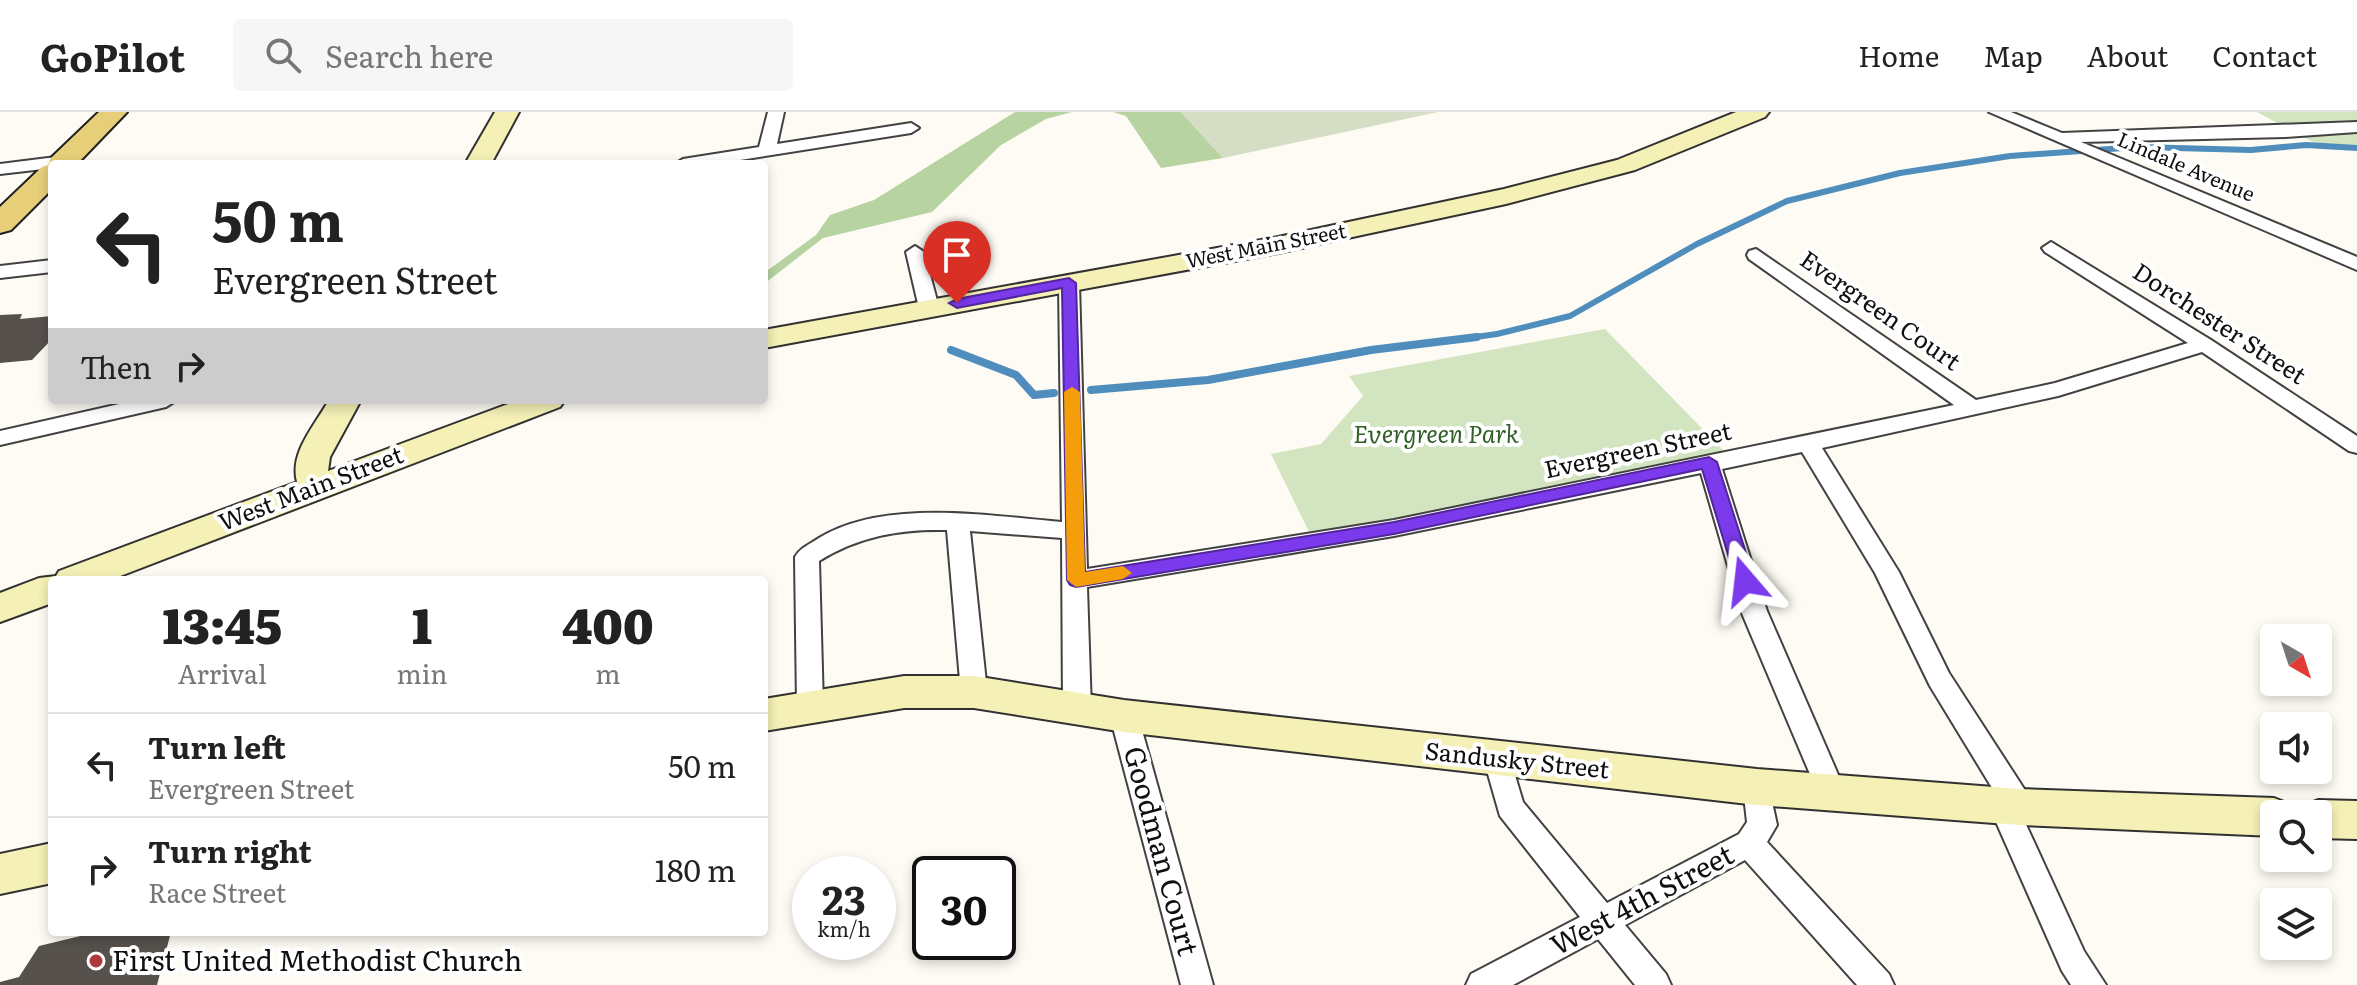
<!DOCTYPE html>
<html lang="en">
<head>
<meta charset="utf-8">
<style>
  :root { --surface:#fff; --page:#f6f6f6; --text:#222; --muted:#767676; --line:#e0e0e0 }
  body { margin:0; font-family:Literata,serif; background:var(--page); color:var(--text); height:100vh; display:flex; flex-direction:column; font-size:30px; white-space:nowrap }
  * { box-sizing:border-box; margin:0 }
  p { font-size:26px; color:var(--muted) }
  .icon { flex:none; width:44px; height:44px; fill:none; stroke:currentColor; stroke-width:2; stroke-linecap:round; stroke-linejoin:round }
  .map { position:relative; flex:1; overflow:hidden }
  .panel { position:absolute; left:48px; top:464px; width:720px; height:360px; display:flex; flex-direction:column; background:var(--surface); border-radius:8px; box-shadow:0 4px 12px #0003 }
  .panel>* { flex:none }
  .hud { position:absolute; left:48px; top:48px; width:720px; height:244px; border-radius:8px; box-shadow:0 4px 12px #0003; background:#fff; color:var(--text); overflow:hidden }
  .needle { width:52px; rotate:141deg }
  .controls { position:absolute; left:2260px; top:512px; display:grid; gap:16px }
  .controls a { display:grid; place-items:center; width:72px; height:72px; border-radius:8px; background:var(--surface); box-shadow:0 4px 12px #0003; font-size:40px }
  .speed { position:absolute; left:792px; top:744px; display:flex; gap:16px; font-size:40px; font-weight:700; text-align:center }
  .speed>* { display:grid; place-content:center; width:104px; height:104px; border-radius:50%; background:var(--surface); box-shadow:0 4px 12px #0003; line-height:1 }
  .speed small { font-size:20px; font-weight:400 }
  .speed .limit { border:4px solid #111; border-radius:12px; background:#fff; color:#111 }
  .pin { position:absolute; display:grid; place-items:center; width:68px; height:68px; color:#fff; margin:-82px -34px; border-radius:50% 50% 50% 0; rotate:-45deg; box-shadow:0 0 8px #0007 }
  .pin .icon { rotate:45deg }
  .me { position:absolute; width:88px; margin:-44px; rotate:343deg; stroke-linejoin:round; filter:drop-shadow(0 0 6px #0008) }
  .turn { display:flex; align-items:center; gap:28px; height:168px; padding:0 32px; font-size:36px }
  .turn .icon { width:104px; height:104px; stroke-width:2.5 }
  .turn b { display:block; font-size:56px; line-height:68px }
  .then { display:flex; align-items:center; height:76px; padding:0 32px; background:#0003; gap:16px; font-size:30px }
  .eta { display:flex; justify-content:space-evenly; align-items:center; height:136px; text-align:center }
  .eta b { font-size:48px; font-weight:800; line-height:56px }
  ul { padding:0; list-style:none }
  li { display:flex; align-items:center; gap:24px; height:104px; padding:0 32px; border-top:2px solid var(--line) }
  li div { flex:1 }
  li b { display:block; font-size:30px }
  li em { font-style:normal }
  header { display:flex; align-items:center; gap:48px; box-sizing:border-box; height:112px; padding:0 40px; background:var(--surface); border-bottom:2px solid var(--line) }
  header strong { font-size:38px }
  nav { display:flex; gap:44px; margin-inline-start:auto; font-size:28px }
  .search { width:560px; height:72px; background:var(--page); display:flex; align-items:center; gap:20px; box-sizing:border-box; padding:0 28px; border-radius:8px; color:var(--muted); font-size:30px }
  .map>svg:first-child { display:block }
  .green { fill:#d2e4c0 }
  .forest { fill:#b6d3a1 }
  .cemetery { fill:#d5dec5 }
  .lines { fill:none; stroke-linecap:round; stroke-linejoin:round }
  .stream-far1 { stroke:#4e8dbc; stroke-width:6 }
  .stream { stroke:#4e8dbc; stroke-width:8 }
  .building { fill:#56514d }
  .street-casing { stroke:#424242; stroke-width:4 }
  .secondary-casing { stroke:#313131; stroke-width:4 }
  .primary-casing { stroke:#202020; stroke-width:4 }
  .street { fill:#fff; fill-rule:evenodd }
  .secondary { fill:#f5f0b6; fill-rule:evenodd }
  .primary { fill:#e7cf79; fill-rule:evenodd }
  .route { fill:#7c3aed; stroke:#51269a; stroke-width:2 }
  .slow { fill:#f59e0b }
  .poi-dot { fill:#ae383b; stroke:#fff; stroke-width:3 }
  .labels { text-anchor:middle; stroke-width:8; stroke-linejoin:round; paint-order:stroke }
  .far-street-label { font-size:20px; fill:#0f0f0f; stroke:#fff }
  .street-label { font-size:24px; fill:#0f0f0f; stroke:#fff }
  .park-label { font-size:24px; font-style:italic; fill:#315f27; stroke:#fff }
  .near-street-label { font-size:28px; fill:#0f0f0f; stroke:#fff }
  .near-poi-label { font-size:28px; fill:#0f0f0f; stroke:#fff; text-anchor:start }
</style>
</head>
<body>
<header>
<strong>GoPilot</strong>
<div class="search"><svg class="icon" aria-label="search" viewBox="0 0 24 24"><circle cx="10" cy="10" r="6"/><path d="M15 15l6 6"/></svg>Search here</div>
<nav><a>Home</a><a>Map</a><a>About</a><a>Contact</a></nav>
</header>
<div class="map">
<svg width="2357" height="873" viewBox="0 0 2357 873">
  <rect width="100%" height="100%" fill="#fdfbf3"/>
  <g class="green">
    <polygon points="2257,0 2357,0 2357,36 2322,35"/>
    <polygon points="1605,217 1725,340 1312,426 1271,342 1321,332 1363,284 1349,264"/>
  </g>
  <g class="forest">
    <polygon points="1015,0 1072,0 1046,7 1001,33 932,100 823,126 764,172 764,161 816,123 830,103 874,88"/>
    <polygon points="1113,0 1181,0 1223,46 1161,56 1126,4"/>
  </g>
  <polygon class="cemetery" points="1181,0 1438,0 1223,46"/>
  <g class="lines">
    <polyline class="stream-far1" points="1461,227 1497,222 1570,204 1697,132 1787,89 1900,61 2010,44 2138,35 2251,38 2306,33 2357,36"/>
    <g class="stream">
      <polyline points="951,238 1016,263 1034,283 1054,281"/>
      <polyline points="1091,278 1208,268 1371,238 1477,225"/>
    </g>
  </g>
  <g class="building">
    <polygon points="22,202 20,207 52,204 52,227 32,248 0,251 0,203"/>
    <polygon points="97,820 171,820 157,873 0,873 0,870 19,865 39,834"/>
  </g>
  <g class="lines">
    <defs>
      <g id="street">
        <polygon points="768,0 784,0 777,32 911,11 919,16 911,21 715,52 675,52 683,47 759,35"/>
        <polygon points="1989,0 2011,0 2062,21 2357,10 2357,20 2285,25 2081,30 2357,145 2357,158"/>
        <polygon points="64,44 70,45 70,52 52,52 52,56 0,62 0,52"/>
        <path d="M2051,130L2211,228L2357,324V341L2349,339L2202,240L2058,284L1822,336L1899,460L1949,561L2030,686L2034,695L2030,704L2023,706L2084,839L2106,873H2071L2062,859L1989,694L1993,685L1997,684L1930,574L1875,461L1802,340L1722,357L1767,499L1846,681L1842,690L1832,693L1822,690L1818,681L1741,499L1701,361L1394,424L1087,475L1091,598L1087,606L1077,609L1067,606L1063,598L1062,426L970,419L987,580L983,587L974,590L965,587L961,580L947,418C900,417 859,424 819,449L823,594L820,602L810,605L800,602L797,594L795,445C800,436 810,432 819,426C885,386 989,404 1062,410L1059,171L1062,167L1069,165L1079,171L1087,457L1394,408L1954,293L1749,147L1747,143L1749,139L1756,137L1976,288L2055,271L2188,231L2045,140L2042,136Z"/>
        <polygon points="915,134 924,140 939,196 936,200 922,200 919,196 906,140"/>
        <polygon points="52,148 52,160 0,166 0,154"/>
        <polygon points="137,288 177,288 166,295 0,333 0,319"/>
        <polygon points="1124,593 1134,596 1138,604 1213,873 1181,873 1110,604 1114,596"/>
        <polygon points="1498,636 1508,640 1523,690 1607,791 1739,722 1747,710 1743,675 1747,667 1757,663 1767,667 1777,713 1767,730 1889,862 1894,873 1857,873 1745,748 1625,813 1666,862 1671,873 1635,873 1598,827 1513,873 1466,873 1471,862 1580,805 1500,704 1484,648 1488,640"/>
      </g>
      <g id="secondary">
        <polygon points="495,0 519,0 491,52 465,52"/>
        <polygon points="1736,0 1769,0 1765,5 1635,58 1506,92 1278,141 764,236 764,218 1278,125 1504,77 1617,48"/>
        <path d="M329,288H361L330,345L328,359L519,288H565L560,295L110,468H52V491L0,510V481L39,466L56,464L59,459L297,370C289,341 315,313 329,288Z"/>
        <polygon points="904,564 974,564 1124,588 1757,657 2020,677 2274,686 2289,692 2294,702 2274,702 2274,724 2020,713 1757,693 1124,620 974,596 904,596 764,619 764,587"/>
        <polygon points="2318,688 2357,689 2357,727 2318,726 2318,702 2299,702 2303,694"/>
        <polygon points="52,731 52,771 0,782 0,742"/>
      </g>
      <polygon id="primary" points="99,0 127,0 77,52 52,52 52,77 11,118 0,121 0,95 42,55 48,53 51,46"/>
    </defs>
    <use href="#street" class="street-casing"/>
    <use href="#secondary" class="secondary-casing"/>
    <use href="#primary" class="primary-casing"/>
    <use href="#street" class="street"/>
    <use href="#secondary" class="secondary"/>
    <use href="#primary" class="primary"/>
  </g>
  <polygon class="route" points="1069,166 1076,171 1085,460 1394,410 1709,345 1717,350 1755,469 1745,476 1736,469 1702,357 1394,422 1076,475 1070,473 1067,468 1062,176 957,196 949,191 957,187"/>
  <polygon class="slow" points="1072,275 1080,280 1085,460 1123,454 1132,461 1123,467 1076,475 1067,468 1064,280"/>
  <circle class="poi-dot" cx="96" cy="849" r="8"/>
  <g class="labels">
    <g class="far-street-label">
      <text transform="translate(2186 55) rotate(23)" y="7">Lindale Avenue</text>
      <text transform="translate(1266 134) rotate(-11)" y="7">West Main Street</text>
    </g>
    <g class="street-label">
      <text transform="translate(1880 199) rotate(35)" y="8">Evergreen Court</text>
      <text transform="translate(2219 212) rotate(33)" y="8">Dorchester Street</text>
      <text transform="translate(1638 339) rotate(-12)" y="8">Evergreen Street</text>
      <text transform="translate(311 377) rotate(-21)" y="8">West Main Street</text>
      <text transform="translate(1517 649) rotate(6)" y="8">Sandusky Street</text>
    </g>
    <g class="park-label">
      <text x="1436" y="331">Evergreen Park</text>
    </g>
    <g class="near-street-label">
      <text transform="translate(1161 739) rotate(75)" y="10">Goodman Court</text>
      <text transform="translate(1642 788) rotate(-28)" y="10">West 4th Street</text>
    </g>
    <g class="near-poi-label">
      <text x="112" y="859">First United Methodist Church</text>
    </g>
  </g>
</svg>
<div class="controls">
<a><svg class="needle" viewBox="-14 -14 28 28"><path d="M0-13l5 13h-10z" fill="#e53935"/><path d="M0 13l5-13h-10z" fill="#767676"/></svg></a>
<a><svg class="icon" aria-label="sound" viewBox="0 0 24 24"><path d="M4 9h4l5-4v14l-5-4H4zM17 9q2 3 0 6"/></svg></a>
<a><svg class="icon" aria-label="search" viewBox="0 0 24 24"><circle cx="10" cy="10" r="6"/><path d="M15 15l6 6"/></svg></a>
<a><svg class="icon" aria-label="layers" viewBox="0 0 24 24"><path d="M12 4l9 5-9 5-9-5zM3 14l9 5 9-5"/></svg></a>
</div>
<div class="speed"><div>23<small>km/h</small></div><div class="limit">30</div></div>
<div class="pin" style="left:957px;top:191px;background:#d93025"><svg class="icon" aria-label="arrive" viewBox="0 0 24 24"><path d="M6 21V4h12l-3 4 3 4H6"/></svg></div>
<svg class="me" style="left:1745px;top:469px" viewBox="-20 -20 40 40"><path d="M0-17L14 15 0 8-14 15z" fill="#7c3aed" stroke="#fff" stroke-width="4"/></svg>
<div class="hud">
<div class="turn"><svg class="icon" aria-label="left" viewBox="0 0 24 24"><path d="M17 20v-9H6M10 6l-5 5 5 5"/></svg><div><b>50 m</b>Evergreen Street</div></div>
<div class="then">Then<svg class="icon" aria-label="right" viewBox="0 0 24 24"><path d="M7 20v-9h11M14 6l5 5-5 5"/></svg></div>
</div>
<section class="panel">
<div class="eta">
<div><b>13:45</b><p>Arrival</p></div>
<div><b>1</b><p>min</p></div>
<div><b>400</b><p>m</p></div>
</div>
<ul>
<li><svg class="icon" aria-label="left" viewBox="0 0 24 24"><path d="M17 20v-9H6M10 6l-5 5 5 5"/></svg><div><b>Turn left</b><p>Evergreen Street</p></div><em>50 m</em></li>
<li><svg class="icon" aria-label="right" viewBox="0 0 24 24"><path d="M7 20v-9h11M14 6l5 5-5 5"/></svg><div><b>Turn right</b><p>Race Street</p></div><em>180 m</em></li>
</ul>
</section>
</div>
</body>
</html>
